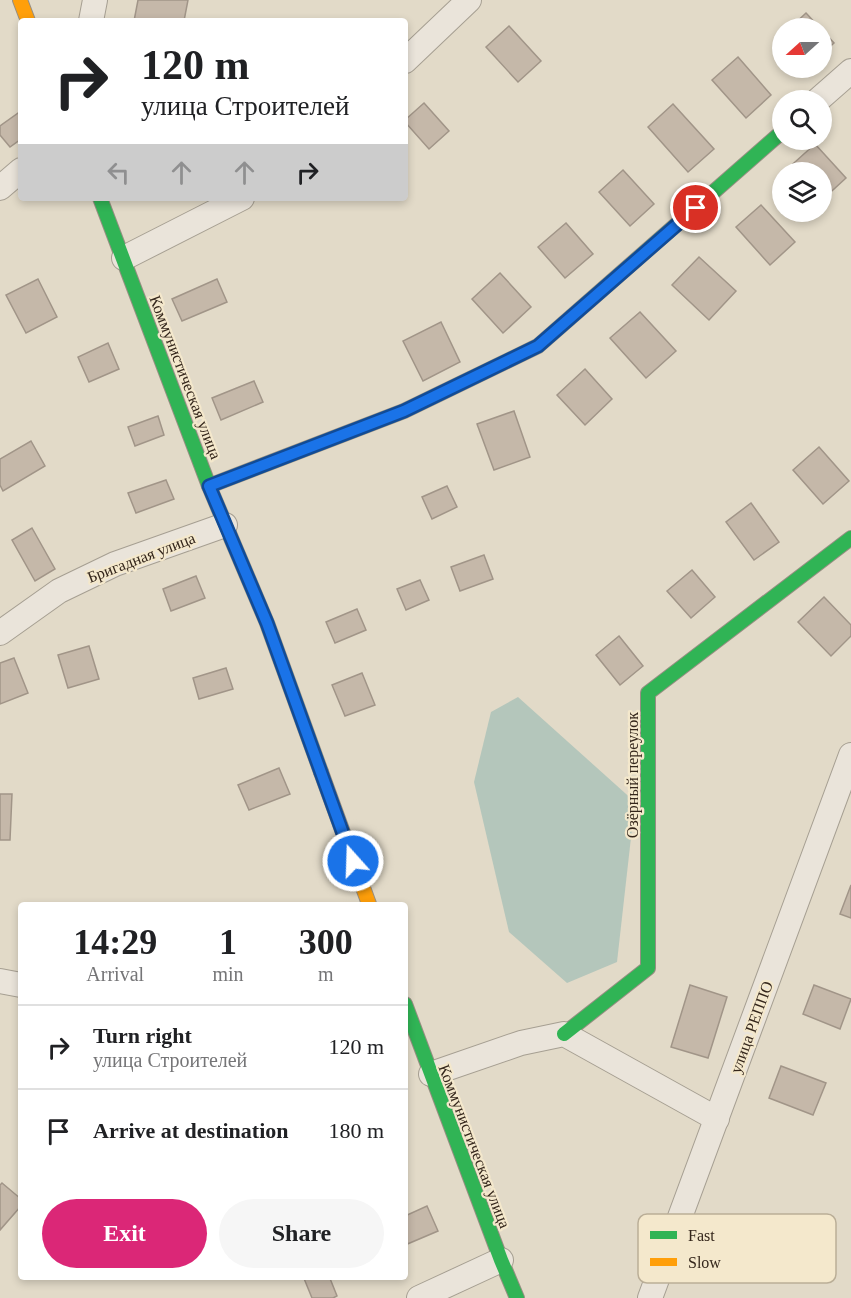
<!DOCTYPE html>
<html lang="en">
<head>
<meta charset="utf-8">
<style>
  :root { --surface:#fff; --page:#f6f6f6; --text:#202124; --muted:#757577; --line:#e0e0e0; --accent:#db2777 }
  body { margin:0; font-family:Georgia,serif; background:var(--page); color:var(--text); height:100vh; display:flex; flex-direction:column; font-size:22px; white-space:nowrap }
  * { box-sizing:border-box; margin:0 }
  p { font-size:20px; color:var(--muted) }
  .icon { flex:none; width:33px; height:33px; fill:none; stroke:currentColor; stroke-width:2; stroke-linecap:round; stroke-linejoin:round }
  .map { position:relative; flex:1; overflow:hidden }
  .drawer { position:absolute; left:18px; top:902px; width:390px; height:378px; display:flex; flex-direction:column; background:var(--surface); border-radius:6px; box-shadow:0 3px 9px #0003 }
  .drawer>* { flex:none }
  .banner { position:absolute; left:18px; top:18px; width:390px; height:183px; border-radius:6px; box-shadow:0 3px 9px #0003; background:#fff; color:var(--text); overflow:hidden }
  .needle { width:39px; rotate:249deg }
  .buttons { position:absolute; left:772px; top:18px; display:grid; gap:12px }
  .buttons a { display:grid; place-items:center; width:60px; height:60px; border-radius:50%; background:var(--surface); box-shadow:0 3px 9px #0003; font-size:30px }
  .pin { position:absolute; display:grid; place-items:center; width:51px; height:51px; color:#fff; margin:-26px; border:3px solid #fff; border-radius:50%; box-shadow:0 2px 6px #0007 }
  .me { position:absolute; width:66px; margin:-33px; rotate:340deg; stroke-linejoin:round; filter:drop-shadow(0 0 4px #0008) }
  .turn { display:flex; align-items:center; gap:21px; height:126px; padding:0 24px; font-size:27px }
  .turn .icon { width:78px; height:78px; stroke-width:2.5 }
  .turn b { display:block; font-size:42px; line-height:51px }
  .lanes { display:flex; align-items:center; height:57px; padding:0 24px; background:#0003; justify-content:center; gap:30px; direction:ltr }
  .lanes .off { opacity:.35 }
  .eta { display:flex; justify-content:space-evenly; align-items:center; height:102px; text-align:center }
  .eta b { font-size:36px; font-weight:700; line-height:42px }
  .primary-button { display:flex; gap:12px; margin-top:auto; padding:12px 24px }
  .primary-button a { flex:1; height:69px; border-radius:36px; background:var(--accent); color:#fff; font-size:24px; font-weight:700; line-height:69px; text-align:center }
  .primary-button a+a { background:var(--page); color:var(--text) }
  ul { padding:0; list-style:none }
  li { display:flex; align-items:center; gap:18px; height:84px; padding:0 24px; border-top:2px solid var(--line) }
  li div { flex:1 }
  li b { display:block; font-size:22px }
  li em { font-style:normal }
  .map>svg:first-child { display:block }
  .water { fill:#b4c6bb }
  .building { fill:#c5b8a9; stroke:#a19588; stroke-width:1.5 }
  .lines { fill:none; stroke-linecap:round; stroke-linejoin:round }
  .street-casing { stroke:#a69f92; stroke-width:26 }
  .fast-casing { stroke:#968e82; stroke-width:16 }
  .slow-casing { stroke:#968e82; stroke-width:16 }
  .street { stroke:#eae4da; stroke-width:24 }
  .fast { stroke:#30b455; stroke-width:14 }
  .slow { stroke:#ff9f0a; stroke-width:14 }
  .route-casing { stroke:#114b97; stroke-width:15 }
  .route { stroke:#1a73e8; stroke-width:10 }
  .labels { text-anchor:middle; stroke-width:4.5; stroke-linejoin:round; paint-order:stroke }
  .street-label { font-size:16px; fill:#34261b; stroke:#f4e8cc }
  .key { fill:#f4e8cc; stroke:#baae97; stroke-width:1.5 }
  .key-label { font-size:16px; fill:#34261b }
</style>
</head>
<body>
<div class="map">
<svg width="851" height="1298" viewBox="0 0 851 1298">
  <rect width="100%" height="100%" fill="#e2dac8"/>
  <polygon class="water" points="518,697 635,802 617,962 567,983 509,932 474,782 491,712"/>
  <g class="building">
    <polygon points="138,0 188,0 184,21 134,21"/>
    <polygon points="806,13 820,28 790,28"/>
    <polygon points="509,26 541,61 518,82 486,47"/>
    <polygon points="822,30 834,43 822,54"/>
    <polygon points="738,57 771,95 746,118 712,80"/>
    <polygon points="424,103 449,131 429,149 405,122 405,120"/>
    <polygon points="673,104 714,149 688,172 648,127"/>
    <polygon points="21,111 21,139 10,147 0,135 0,126"/>
    <polygon points="815,144 846,178 822,200 822,172 784,172"/>
    <polygon points="623,170 654,204 630,226 599,192"/>
    <polygon points="761,205 795,242 770,265 736,227"/>
    <polygon points="566,223 593,254 565,278 538,247"/>
    <polygon points="699,257 736,291 709,320 672,285"/>
    <polygon points="500,273 531,307 503,333 472,299"/>
    <polygon points="38,279 57,317 26,333 6,295"/>
    <polygon points="217,279 227,302 182,321 172,299"/>
    <polygon points="640,312 676,351 646,378 610,338"/>
    <polygon points="441,322 460,362 423,381 403,341"/>
    <polygon points="108,343 119,369 89,382 78,357"/>
    <polygon points="585,369 612,399 585,425 557,395"/>
    <polygon points="254,381 263,402 221,420 212,398"/>
    <polygon points="514,411 530,457 494,470 477,424"/>
    <polygon points="158,416 164,435 135,446 128,427"/>
    <polygon points="31,441 45,466 3,491 0,485 0,459"/>
    <polygon points="819,447 849,481 823,504 793,470"/>
    <polygon points="166,480 174,499 136,513 128,493"/>
    <polygon points="447,486 457,507 432,519 422,497"/>
    <polygon points="751,503 779,542 754,560 726,522"/>
    <polygon points="32,528 55,569 35,581 12,540"/>
    <polygon points="484,555 493,579 460,591 451,567"/>
    <polygon points="692,570 715,597 691,618 667,591"/>
    <polygon points="196,576 205,598 171,611 163,589"/>
    <polygon points="420,580 429,600 406,610 397,589"/>
    <polygon points="824,597 851,625 851,636 831,656 798,622"/>
    <polygon points="357,609 366,630 335,643 326,622"/>
    <polygon points="619,636 643,666 620,685 596,655"/>
    <polygon points="89,646 99,679 68,688 58,655"/>
    <polygon points="14,658 28,693 0,704 0,663"/>
    <polygon points="226,668 233,689 199,699 193,678"/>
    <polygon points="362,673 375,705 345,716 332,685"/>
    <polygon points="279,768 290,794 249,810 238,785"/>
    <polygon points="0,794 12,794 10,840 0,840"/>
    <polygon points="851,885 851,918 840,914"/>
    <polygon points="690,985 727,997 708,1058 671,1047"/>
    <polygon points="814,985 851,999 840,1029 803,1014"/>
    <polygon points="781,1066 826,1083 813,1115 769,1098"/>
    <polygon points="2,1183 21,1199 21,1206 0,1230 0,1185"/>
    <polygon points="427,1206 438,1231 405,1245 405,1216"/>
    <polygon points="303,1276 329,1276 337,1296 333,1298 312,1298"/>
  </g>
  <g class="lines">
    <defs>
      <g id="street">
        <polyline points="91,21 95,0"/>
        <polyline points="405,61 469,0"/>
        <polyline points="818,100 851,71"/>
        <polyline points="0,188 21,170"/>
        <polyline points="124,258 242,198"/>
        <polyline points="0,633 59,591 115,564 225,525"/>
        <polyline points="0,981 21,985"/>
        <polyline points="431,1074 521,1043 564,1034 717,1119"/>
        <polyline points="419,1298 501,1260"/>
        <polyline points="650,1298 851,755"/>
      </g>
      <g id="fast">
        <polyline points="100,198 209,486 267,623 321,772"/>
        <polyline points="209,486 404,411 538,346 783,131"/>
        <polyline points="405,1004 501,1260 517,1298"/>
        <polyline points="564,1034 648,968 648,693 851,538"/>
      </g>
      <g id="slow">
        <polyline points="20,0 28,21"/>
        <polyline points="321,772 369,904"/>
      </g>
    </defs>
    <use href="#street" class="street-casing"/>
    <use href="#fast" class="fast-casing"/>
    <use href="#slow" class="slow-casing"/>
    <use href="#street" class="street"/>
    <use href="#fast" class="fast"/>
    <use href="#slow" class="slow"/>
  </g>
  <g class="lines">
    <defs>
      <polyline id="route" points="353,861 267,623 209,486 404,411 538,346 696,208"/>
    </defs>
    <use href="#route" class="route-casing"/>
    <use href="#route" class="route"/>
  </g>
  <g class="labels">
    <g class="street-label">
      <text transform="translate(186 377) rotate(69)" y="6">Коммунистическая улица</text>
      <text transform="translate(141 557) rotate(-21)" y="6">Бригадная улица</text>
      <text transform="translate(632 775) rotate(-90)" y="6">Озёрный переулок</text>
      <text transform="translate(751 1027) rotate(-70)" y="6">улица РЕППО</text>
      <text transform="translate(475 1146) rotate(69)" y="6">Коммунистическая улица</text>
    </g>
  </g>
  <rect x="638" y="1214" width="198" height="69" rx="9" class="key"/>
  <rect x="650" y="1231" width="27" height="8" fill="#30b455"/>
  <rect x="650" y="1258" width="27" height="8" fill="#ff9f0a"/>
  <g class="key-label">
    <text x="688" y="1241">Fast</text>
    <text x="688" y="1268">Slow</text>
  </g>
</svg>
<div class="buttons">
<a><svg class="needle" viewBox="-14 -14 28 28"><path d="M0-13l5 13h-10z" fill="#e53935"/><path d="M0 13l5-13h-10z" fill="#757577"/></svg></a>
<a><svg class="icon" aria-label="search" viewBox="0 0 24 24"><circle cx="10" cy="10" r="6"/><path d="M15 15l6 6"/></svg></a>
<a><svg class="icon" aria-label="layers" viewBox="0 0 24 24"><path d="M12 4l9 5-9 5-9-5zM3 14l9 5 9-5"/></svg></a>
</div>
<div class="pin" style="left:696px;top:208px;background:#d93025"><svg class="icon" aria-label="arrive" viewBox="0 0 24 24"><path d="M6 21V4h12l-3 4 3 4H6"/></svg></div>
<svg class="me" style="left:353px;top:861px" viewBox="-20 -20 40 40"><circle r="17" fill="#1a73e8" stroke="#fff" stroke-width="3"/><path d="M0-11L8 9 0 5-8 9z" fill="#fff"/></svg>
<div class="banner">
<div class="turn"><svg class="icon" aria-label="right" viewBox="0 0 24 24"><path d="M7 20v-9h11M14 6l5 5-5 5"/></svg><div><b>120 m</b>улица Строителей</div></div>
<div class="lanes"><svg class="icon off" aria-label="left" viewBox="0 0 24 24"><path d="M17 20v-9H6M10 6l-5 5 5 5"/></svg><svg class="icon off" aria-label="ahead" viewBox="0 0 24 24"><path d="M12 20V5M6 11l6-6 6 6"/></svg><svg class="icon off" aria-label="ahead" viewBox="0 0 24 24"><path d="M12 20V5M6 11l6-6 6 6"/></svg><svg class="icon" aria-label="right" viewBox="0 0 24 24"><path d="M7 20v-9h11M14 6l5 5-5 5"/></svg></div>
</div>
<section class="drawer">
<div class="eta">
<div><b>14:29</b><p>Arrival</p></div>
<div><b>1</b><p>min</p></div>
<div><b>300</b><p>m</p></div>
</div>
<ul>
<li><svg class="icon" aria-label="right" viewBox="0 0 24 24"><path d="M7 20v-9h11M14 6l5 5-5 5"/></svg><div><b>Turn right</b><p>улица Строителей</p></div><em>120 m</em></li>
<li><svg class="icon" aria-label="arrive" viewBox="0 0 24 24"><path d="M6 21V4h12l-3 4 3 4H6"/></svg><div><b>Arrive at destination</b></div><em>180 m</em></li>
</ul>
<div class="primary-button"><a>Exit</a><a>Share</a></div>
</section>
</div>
</body>
</html>
